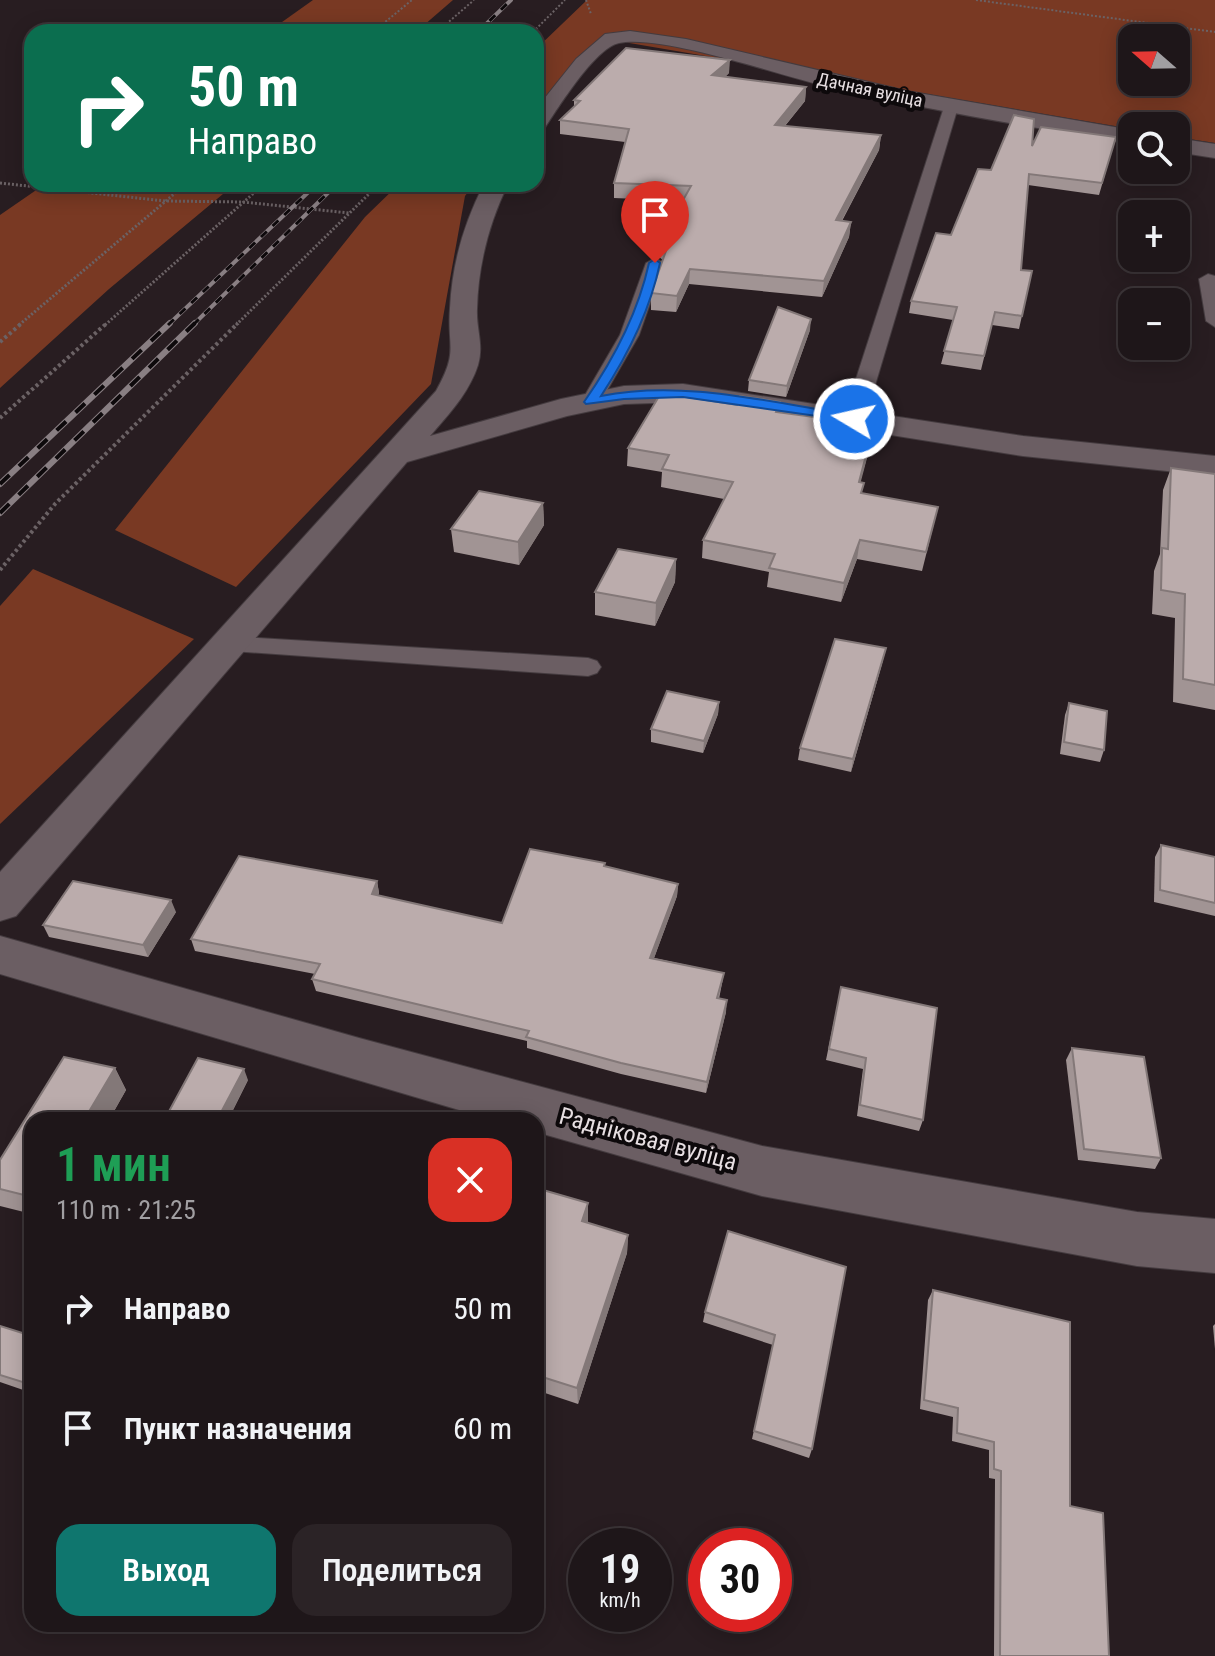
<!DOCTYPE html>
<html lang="ru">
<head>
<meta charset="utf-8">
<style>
  :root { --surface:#1e1619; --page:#2b2326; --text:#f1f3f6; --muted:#a19fa2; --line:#3c3538; --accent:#0f766e }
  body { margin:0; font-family:"Roboto Condensed",sans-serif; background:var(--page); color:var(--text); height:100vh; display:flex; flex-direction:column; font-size:30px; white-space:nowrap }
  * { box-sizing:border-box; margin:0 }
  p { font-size:26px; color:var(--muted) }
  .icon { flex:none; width:44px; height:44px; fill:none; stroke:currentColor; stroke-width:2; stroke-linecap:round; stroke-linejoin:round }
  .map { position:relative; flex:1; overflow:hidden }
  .sheet { position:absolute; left:24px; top:1112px; width:520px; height:520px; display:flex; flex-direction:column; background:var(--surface); border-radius:24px; box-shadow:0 4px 20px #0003,0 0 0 2px var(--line) }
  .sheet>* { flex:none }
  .guide { position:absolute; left:24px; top:24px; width:520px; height:168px; border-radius:24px; box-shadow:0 4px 20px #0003,0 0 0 2px var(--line); background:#0b6e4f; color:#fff; overflow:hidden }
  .needle { width:52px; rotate:290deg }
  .fabs { position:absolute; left:1118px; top:24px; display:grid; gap:16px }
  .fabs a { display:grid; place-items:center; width:72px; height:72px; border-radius:16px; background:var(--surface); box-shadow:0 4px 20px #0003,0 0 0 2px var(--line); font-size:40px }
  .speed { position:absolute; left:568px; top:1528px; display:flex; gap:16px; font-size:40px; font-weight:700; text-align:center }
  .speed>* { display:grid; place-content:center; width:104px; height:104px; border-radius:50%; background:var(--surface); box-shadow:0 4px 20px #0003,0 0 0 2px var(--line); line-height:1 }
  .speed small { font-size:20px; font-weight:400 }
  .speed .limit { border:12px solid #d22; background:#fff; color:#111 }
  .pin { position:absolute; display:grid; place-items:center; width:68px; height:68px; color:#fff; margin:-82px -34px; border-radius:50% 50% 50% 0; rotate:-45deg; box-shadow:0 0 8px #0007 }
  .pin .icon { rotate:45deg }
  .me { position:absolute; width:88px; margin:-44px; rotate:279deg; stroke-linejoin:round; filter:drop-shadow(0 0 6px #0008) }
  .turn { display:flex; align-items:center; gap:28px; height:168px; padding:0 32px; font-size:36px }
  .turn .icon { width:104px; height:104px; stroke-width:2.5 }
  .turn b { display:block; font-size:56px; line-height:68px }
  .round { display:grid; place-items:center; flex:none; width:84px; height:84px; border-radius:24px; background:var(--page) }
  .summary { display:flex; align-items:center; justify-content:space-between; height:136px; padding:0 32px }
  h1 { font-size:48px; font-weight:600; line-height:60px; color:#1e9e55 }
  .action { display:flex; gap:16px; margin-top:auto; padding:16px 32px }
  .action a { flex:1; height:92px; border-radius:24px; background:var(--accent); color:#fff; font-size:32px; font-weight:600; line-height:92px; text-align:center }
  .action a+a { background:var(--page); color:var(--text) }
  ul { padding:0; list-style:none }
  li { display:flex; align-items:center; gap:24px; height:120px; padding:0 32px }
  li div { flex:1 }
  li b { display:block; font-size:30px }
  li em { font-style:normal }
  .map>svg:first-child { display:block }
  .forest { fill:#793923; fill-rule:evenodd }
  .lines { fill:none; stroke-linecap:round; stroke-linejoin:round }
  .service-casing { stroke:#443b3f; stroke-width:2 }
  .minor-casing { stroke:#443b3f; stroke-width:2 }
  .path-far2 { stroke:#6b6265; stroke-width:2; stroke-dasharray:2 2; stroke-linecap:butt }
  .path-far1 { stroke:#6b6265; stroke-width:3; stroke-dasharray:2 2; stroke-linecap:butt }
  .path { stroke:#6b6265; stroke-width:4; stroke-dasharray:3 3; stroke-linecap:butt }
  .service { fill:#6b5e63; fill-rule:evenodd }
  .minor { fill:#6b5e63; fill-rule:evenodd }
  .rail-far1-casing { stroke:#897f83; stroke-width:4 }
  .rail-casing { stroke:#897f83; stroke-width:6 }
  .rail-far1 { stroke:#0d090b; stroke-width:3; stroke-dasharray:8; stroke-linecap:butt }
  .rail { stroke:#0d090b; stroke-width:4; stroke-dasharray:13; stroke-linecap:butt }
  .wall { fill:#a19494 }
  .shaded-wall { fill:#837878 }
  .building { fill:#bbacac; stroke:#837878; stroke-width:2 }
  .route { fill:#1a73e8; stroke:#114b97; stroke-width:2 }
  .labels { text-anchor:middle; stroke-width:8; stroke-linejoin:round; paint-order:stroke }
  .far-street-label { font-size:18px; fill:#e7dfe2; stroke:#0d090b }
  .near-street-label { font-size:24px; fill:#e7dfe2; stroke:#0d090b }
</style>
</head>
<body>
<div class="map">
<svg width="1215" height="1656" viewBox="0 0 1215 1656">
  <rect width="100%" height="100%" fill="#281d21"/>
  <g class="forest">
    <polygon points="313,0 453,0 416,32 268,32"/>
    <path d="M587,0H1215V143L1176,137V126H1132V129L600,38L536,112V49ZM1132,38H1176V82H1132Z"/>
    <polygon points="45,184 235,184 109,289 0,388 0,215"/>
    <polygon points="399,184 474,184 465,196 431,384 236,587 115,530 365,217"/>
    <polygon points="33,569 194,639 0,824 0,606"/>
  </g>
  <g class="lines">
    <defs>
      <g id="service">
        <polygon points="951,103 958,107 865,419 861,423 847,423 843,419 944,107"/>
        <polygon points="655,258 664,263 639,335 598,406 584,406 581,402 620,335 646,263"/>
        <polygon points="1208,274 1215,276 1215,327 1206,321 1199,279"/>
        <polygon points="227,636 588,658 597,661 601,667 597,673 588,676 218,650 214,644 218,638"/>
      </g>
      <g id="minor">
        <path d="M630,31L686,39L907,91L1132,130V144C1032,127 932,111 833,88C783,77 664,34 619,43C595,48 558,108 544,129L536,130V109L576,59L605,34Z"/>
        <polygon points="1176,138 1215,144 1215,158 1176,152"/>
        <path d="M484,184H508C489,223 478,266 477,309C476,329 484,345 478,365C469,393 449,414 430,436L561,399L624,386L683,384L1023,436L1215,456V476L1023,456L683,402L624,404L567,416L407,462L16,916L0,921V872L436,391C459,350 447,348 450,308C452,264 464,223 484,184Z"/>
        <polygon points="0,936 359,1038 762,1146 1137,1212 1215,1219 1215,1273 1137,1266 762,1196 536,1132 536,1120 493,1120 0,974"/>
      </g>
    </defs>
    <use href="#service" class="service-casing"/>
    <use href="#minor" class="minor-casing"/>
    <g class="path-far2">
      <polyline points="586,0 591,14"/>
      <polyline points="976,0 1215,32"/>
      <polyline points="373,32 412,0"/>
      <polyline points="437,32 474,0"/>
      <polyline points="533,32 565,0"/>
    </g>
    <g class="path-far1">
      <polyline points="0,183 165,201 243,202 349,213"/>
      <polyline points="19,325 186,184"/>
      <polyline points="105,325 264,184"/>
      <polyline points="236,325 379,184"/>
    </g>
    <g class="path">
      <polyline points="0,342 22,323"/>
      <polyline points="0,418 107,323"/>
      <polyline points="0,570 55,504 238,323"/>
    </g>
    <use href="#service" class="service"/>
    <use href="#minor" class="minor"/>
    <defs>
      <g id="rail-far1">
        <polyline points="478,32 511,0"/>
        <polyline points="168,325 317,184"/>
        <polyline points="193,325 337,184"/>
      </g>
      <g id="rail">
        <polyline points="0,484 170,323"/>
        <polyline points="0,513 195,323"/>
      </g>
    </defs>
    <use href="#rail-far1" class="rail-far1-casing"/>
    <use href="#rail" class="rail-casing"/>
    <use href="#rail-far1" class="rail-far1"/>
    <use href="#rail" class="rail"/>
  </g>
  <g class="wall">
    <polygon points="729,73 725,77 806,87 805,101 785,126 881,135 879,150 842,221 851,222 849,237 822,297 689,284 676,312 651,310 651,293 663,260 659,257 660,241 683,201 614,198 614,183 625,142 560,134 560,120 574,107 574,100"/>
    <polygon points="1116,137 1099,195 1028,185 1021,270 1032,271 1019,329 992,325 981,370 941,364 953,320 909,313 911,301 991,170 1032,146"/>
    <polygon points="810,330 786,397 748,391 749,380"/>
    <polygon points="737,405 779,412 871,443 860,482 862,494 938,507 922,571 857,559 841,602 767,587 769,572 702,558 703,540 724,499 661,487 662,472 627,466 628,448"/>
    <polygon points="1171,468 1215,474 1215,710 1173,702 1175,618 1152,614 1154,571 1160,554 1163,490"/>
    <polygon points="543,503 544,525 519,565 454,552 451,529"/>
    <polygon points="676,559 675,582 655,626 595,615 595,592"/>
    <polygon points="883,660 851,772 798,760 800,748"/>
    <polygon points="719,702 718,714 703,753 651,742 651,729"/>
    <polygon points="1069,703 1104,750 1100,762 1060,754 1065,715"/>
    <polygon points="1161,845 1215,857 1215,916 1154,902 1155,857"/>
    <polygon points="605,866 678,884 677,896 654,958 724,973 719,999 726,1012 706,1093 621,1074 527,1048 527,1041 316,991 312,979 315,974 195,951 191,939 377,881 379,893 378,895 502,923"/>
    <polygon points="176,912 148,957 49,937 43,925"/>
    <polygon points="841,987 923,1120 919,1131 857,1116 863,1069 826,1060"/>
    <polygon points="1072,1048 1161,1158 1155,1169 1078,1160 1066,1060"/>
    <polygon points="64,1057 115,1068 126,1090 109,1120 32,1120 32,1214 0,1206 0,1160"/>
    <polygon points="248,1080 228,1120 169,1120 167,1115"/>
    <polygon points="536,1188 588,1222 588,1223 628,1235 627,1253 578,1404 536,1390"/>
    <polygon points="846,1267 812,1449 809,1458 752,1439 773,1345 703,1322 705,1312"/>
    <polygon points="933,1290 1070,1506 1109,1656 994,1656 995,1479 989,1478 989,1450 952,1441 953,1417 920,1409 928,1300"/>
    <polygon points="1215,1324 1215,1349 1213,1326"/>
    <polygon points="0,1326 32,1336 32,1393 0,1382"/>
  </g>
  <g class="shaded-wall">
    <polygon points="730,60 729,73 712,89 712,75"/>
    <polygon points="806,87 805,101 774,139 775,125"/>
    <polygon points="881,135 879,150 834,235 836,220"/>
    <polygon points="851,222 849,237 822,297 824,281"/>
    <polygon points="690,269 689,284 676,312 677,296"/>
    <polygon points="811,319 810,330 786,397 787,386"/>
    <polygon points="874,425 871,443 856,500 859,482"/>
    <polygon points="543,503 544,525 519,565 518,542"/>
    <polygon points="860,540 857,559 841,602 844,583"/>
    <polygon points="676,559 675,582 655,626 656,603"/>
    <polygon points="886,648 883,660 851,772 853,759"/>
    <polygon points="719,702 718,714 703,753 704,741"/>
    <polygon points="377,881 379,893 374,906 372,894"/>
    <polygon points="678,884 677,896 650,969 650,958"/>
    <polygon points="171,900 176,912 148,957 143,945"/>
    <polygon points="727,1000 726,1012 706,1093 707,1082"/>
    <polygon points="115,1068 126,1090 109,1120 84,1120"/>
    <polygon points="244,1069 248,1080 228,1120 217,1120"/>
    <polygon points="588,1203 588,1222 582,1240 582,1221"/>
    <polygon points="628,1235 627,1253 578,1404 577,1388"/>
  </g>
  <g class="building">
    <polygon points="626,48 730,60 712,75 806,87 775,125 881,135 836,220 851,222 824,281 690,269 677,296 651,293 667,248 660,241 691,186 614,183 629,129 560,120 580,101 574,100"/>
    <polygon points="1014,115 1034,119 1032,146 1041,127 1116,137 1102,183 1029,174 1021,270 1032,271 1022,316 995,312 984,356 944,351 957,307 911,301 936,233 951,235 978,169 991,170"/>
    <polygon points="778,307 811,319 787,386 749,380"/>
    <polygon points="661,393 737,405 740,396 780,402 776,412 874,425 859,482 864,483 861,493 938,507 926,552 860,540 844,583 769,568 775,554 703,540 733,482 662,469 669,455 628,448"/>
    <polygon points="1171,468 1215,474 1215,685 1183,679 1185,594 1161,590 1162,548 1168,549"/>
    <polygon points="479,491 543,503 518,542 451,529"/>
    <polygon points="618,549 676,559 656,603 595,592"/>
    <polygon points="835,639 886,648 853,759 800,748"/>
    <polygon points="667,691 719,702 704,741 651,729"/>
    <polygon points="1069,703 1107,711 1104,750 1064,742"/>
    <polygon points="1161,845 1215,857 1215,903 1160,890"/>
    <polygon points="530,849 605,863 604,866 678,884 650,958 724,973 717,998 727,1000 707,1082 621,1063 526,1037 529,1031 312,979 320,964 191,939 239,856 377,881 372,894 502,923"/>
    <polygon points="73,881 171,900 143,945 43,925"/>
    <polygon points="841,987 937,1008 923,1120 860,1105 866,1058 829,1049"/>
    <polygon points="1072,1048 1144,1057 1161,1158 1084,1149"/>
    <polygon points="64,1057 115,1068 84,1120 32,1120 32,1197 0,1189 0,1160"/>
    <polygon points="198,1058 244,1069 217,1120 187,1120 167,1115"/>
    <polygon points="536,1188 588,1203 582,1221 628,1235 577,1388 536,1375"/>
    <polygon points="728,1231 846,1267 812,1449 754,1431 775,1335 705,1312"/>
    <polygon points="933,1290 1070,1322 1070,1506 1103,1513 1109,1656 1000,1656 1001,1471 994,1469 994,1442 957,1433 958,1408 924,1400"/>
    <polygon points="0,1326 32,1336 32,1385 0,1375"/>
  </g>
  <path class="route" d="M655,259L660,263C650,311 628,355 601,396C684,379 771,403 854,415L861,419L859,422L683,397L624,399L586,404L584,402C614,359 638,313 649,263Z"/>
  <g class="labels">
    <g class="far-street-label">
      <text transform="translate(870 90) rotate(12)" y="6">Дачная вуліца</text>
    </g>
    <g class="near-street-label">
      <text transform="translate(648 1139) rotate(15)" y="8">Радніковая вуліца</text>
    </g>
  </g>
</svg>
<div class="fabs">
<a><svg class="needle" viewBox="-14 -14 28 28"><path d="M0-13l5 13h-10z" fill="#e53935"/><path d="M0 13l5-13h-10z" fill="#a19fa2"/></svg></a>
<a><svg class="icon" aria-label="search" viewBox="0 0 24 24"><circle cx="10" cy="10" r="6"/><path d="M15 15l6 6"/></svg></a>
<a>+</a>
<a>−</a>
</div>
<div class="speed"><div>19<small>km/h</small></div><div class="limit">30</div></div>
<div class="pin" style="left:655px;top:263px;background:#d93025"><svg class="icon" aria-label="arrive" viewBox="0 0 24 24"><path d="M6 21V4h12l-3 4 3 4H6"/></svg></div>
<svg class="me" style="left:854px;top:419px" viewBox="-20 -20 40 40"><circle r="17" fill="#1a73e8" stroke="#fff" stroke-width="3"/><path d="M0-11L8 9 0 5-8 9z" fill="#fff"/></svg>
<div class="guide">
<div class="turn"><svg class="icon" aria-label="right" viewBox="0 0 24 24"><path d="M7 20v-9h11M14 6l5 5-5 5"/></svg><div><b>50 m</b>Направо</div></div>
</div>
<section class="sheet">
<div class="summary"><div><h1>1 мин</h1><p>110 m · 21:25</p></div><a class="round" style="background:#d93025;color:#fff"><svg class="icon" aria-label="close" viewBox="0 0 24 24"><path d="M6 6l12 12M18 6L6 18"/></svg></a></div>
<ul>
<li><svg class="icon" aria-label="right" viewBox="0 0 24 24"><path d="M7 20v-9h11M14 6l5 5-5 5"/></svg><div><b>Направо</b></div><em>50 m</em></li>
<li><svg class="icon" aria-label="arrive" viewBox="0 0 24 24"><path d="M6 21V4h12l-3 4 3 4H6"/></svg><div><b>Пункт назначения</b></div><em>60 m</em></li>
</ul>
<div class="action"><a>Выход</a><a>Поделиться</a></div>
</section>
</div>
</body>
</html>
